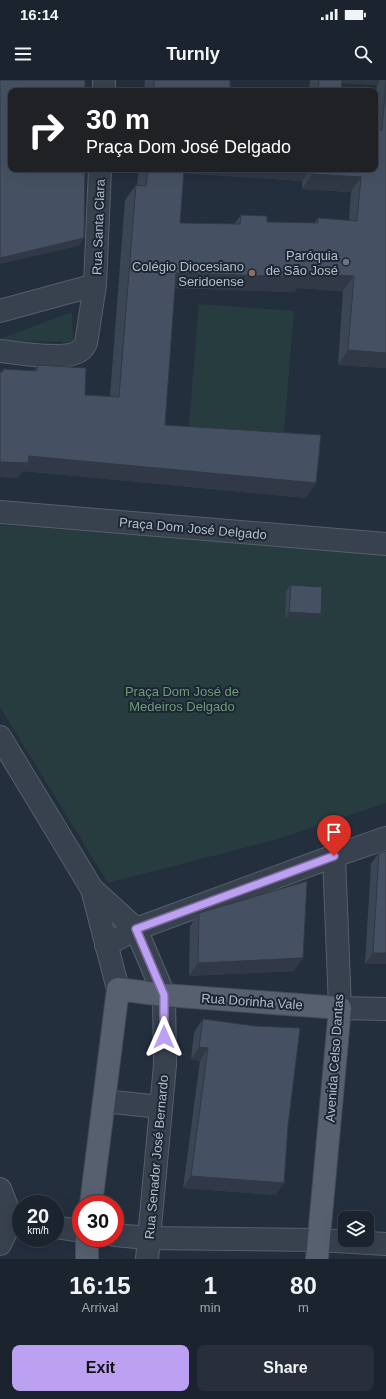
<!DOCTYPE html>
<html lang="en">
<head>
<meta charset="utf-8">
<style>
  :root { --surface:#1b232e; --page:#282f3a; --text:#f1f3f6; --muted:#a0a4aa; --line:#39404a; --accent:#bca0f2 }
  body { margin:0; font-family:Helvetica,sans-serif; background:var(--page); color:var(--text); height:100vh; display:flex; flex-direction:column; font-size:15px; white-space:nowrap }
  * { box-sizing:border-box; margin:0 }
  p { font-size:13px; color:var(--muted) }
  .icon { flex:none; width:22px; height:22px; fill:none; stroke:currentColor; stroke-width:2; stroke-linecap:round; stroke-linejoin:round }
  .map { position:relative; height:1179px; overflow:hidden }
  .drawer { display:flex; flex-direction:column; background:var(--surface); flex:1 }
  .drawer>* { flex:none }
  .guide { position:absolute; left:8px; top:8px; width:370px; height:84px; border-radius:8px; box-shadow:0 4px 16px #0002,0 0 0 1px var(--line); background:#202124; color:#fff; overflow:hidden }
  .fabs { position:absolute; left:338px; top:1131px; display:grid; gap:8px }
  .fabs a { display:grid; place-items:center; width:36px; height:36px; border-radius:8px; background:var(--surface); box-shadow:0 4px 16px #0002,0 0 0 1px var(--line); font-size:20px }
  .speed { position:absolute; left:12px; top:1115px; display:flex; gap:8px; font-size:20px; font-weight:700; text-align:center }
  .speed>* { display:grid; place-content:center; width:52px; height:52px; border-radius:50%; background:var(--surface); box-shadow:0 4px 16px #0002,0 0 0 1px var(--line); line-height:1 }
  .speed small { font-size:10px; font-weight:400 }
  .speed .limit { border:6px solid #d22; background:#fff; color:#111 }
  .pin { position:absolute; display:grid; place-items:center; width:34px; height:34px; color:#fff; margin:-41px -17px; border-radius:50% 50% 50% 0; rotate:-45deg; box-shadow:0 0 4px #0007 }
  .pin .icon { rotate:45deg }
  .me { position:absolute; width:44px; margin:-22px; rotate:0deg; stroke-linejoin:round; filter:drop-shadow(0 0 3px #0008) }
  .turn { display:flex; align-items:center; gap:14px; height:84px; padding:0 12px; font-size:18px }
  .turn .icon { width:52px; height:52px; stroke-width:2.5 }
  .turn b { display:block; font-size:28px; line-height:34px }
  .eta { display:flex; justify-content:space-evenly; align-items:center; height:68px; text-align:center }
  .eta b { font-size:24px; font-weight:700; line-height:28px }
  .primary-button { display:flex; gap:8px; margin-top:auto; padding:8px 12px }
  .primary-button a { flex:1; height:46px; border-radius:8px; background:var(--accent); color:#111; font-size:16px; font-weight:700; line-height:46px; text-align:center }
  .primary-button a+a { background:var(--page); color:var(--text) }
  .status { display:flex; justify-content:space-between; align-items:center; height:28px; padding:0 20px; background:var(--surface); direction:ltr }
  .status svg { height:11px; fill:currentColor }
  header { display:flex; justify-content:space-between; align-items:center; height:52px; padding:0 12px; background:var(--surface); font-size:18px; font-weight:700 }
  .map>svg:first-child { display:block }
  .green { fill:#263c3f }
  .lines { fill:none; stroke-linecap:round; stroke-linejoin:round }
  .minor-casing { stroke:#565f6c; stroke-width:24 }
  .major-casing { stroke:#414a57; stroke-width:24 }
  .minor { stroke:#38414e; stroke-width:22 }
  .major { stroke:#56606e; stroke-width:22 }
  .wall { fill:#3b4654; fill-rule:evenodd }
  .shaded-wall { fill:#303945 }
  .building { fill:#455162; stroke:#303945 }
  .route-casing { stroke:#7a689d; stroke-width:10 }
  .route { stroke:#bca0f2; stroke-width:7 }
  .worship-dot { fill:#6b7280; stroke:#1d2633; stroke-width:1.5 }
  .education-dot { fill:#8d6e63; stroke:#1d2633; stroke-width:1.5 }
  .labels { text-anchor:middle; stroke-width:4; stroke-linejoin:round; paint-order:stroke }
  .street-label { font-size:13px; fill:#b4bcc9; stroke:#1d2633 }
  .poi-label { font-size:13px; fill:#b4bcc9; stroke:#1d2633; text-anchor:end }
  .park-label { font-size:13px; fill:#6b9a76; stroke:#1d2633 }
</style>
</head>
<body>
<div class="status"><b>16:14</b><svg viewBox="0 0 49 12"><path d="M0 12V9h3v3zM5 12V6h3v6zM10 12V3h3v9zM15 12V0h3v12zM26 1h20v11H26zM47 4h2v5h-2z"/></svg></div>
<header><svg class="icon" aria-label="menu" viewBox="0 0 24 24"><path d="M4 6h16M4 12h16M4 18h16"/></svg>Turnly<svg class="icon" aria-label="search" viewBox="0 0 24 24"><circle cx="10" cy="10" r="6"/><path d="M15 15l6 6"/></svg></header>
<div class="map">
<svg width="386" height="1179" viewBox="0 0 386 1179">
  <rect width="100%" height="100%" fill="#242f3e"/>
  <g class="green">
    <polygon points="199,224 294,231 283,363 188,356"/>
    <polygon points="72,232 73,262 0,261 0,259"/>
    <polygon points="0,445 386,472 386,723 278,759 108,803 0,627"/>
  </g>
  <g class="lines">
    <defs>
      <g id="minor">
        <polyline points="104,11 104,0"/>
        <polyline points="0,231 95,205"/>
        <path d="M0,271C19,273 66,282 81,270C83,268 85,265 86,263L95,205L100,89"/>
        <polyline points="0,432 386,464"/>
        <polyline points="0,657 92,809 118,909"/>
        <polyline points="334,776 340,928 386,929"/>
        <polyline points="92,809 136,849 164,915 165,985 147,1179"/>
        <polyline points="106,865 136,849 334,776 386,758"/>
        <polyline points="104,1021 160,1027"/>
        <polyline points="0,1109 12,1139 0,1164"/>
        <polyline points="55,1147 81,1151"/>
        <polyline points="115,1155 148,1158 319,1160 386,1164"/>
      </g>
      <g id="major">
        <polyline points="91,1124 118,909 164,915 340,928 317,1179"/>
        <polyline points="87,1179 87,1158"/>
      </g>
    </defs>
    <use href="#minor" class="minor-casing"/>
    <use href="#major" class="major-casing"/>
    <use href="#minor" class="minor"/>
    <use href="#major" class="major"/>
  </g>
  <g class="wall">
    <polygon points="145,0 230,0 230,11 144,11"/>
    <path d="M310,0H386V288L338,285L343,211L297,208L294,212L175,208L165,345L306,418L23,391L18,398L0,397V292H1L3,289L34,291L38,285L85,315L110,316L125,120L136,105H137L139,89H375V24L377,5L341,3V11H309ZM184,93L302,101V109L351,112L349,140L318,138L314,143L267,142L241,135L234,144L180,143Z"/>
    <polygon points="291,505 321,534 316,540 285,539 286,511"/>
    <polygon points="386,771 386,884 365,884 371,784 379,773"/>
    <polygon points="199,833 294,891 189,896 190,846"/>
    <polygon points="203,939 276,1115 183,1108 200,981 191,979 194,952"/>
  </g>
  <g class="shaded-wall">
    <polygon points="334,0 380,0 377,5 332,2"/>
    <polygon points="177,89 311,89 302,101 174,92"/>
    <polygon points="312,94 361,97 351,112 302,109"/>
    <polygon points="84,158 79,166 0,184 0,178"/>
    <polygon points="176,193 304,193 354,196 343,211 297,208 294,212 166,208"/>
    <polygon points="348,270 386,273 386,288 338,285"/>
    <polygon points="29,376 316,403 306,418 23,391 18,398 0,397 0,382"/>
    <polygon points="289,532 321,534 316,540 285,539"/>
    <polygon points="373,873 386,873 386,884 365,884"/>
    <polygon points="303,878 294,891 189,896 198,883"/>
    <polygon points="199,967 208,968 200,981 191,979"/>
    <polygon points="191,1096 284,1103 276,1115 183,1108"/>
  </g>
  <g class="building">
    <polygon points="0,0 85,0 85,11 11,11 11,89 85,89 84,158 0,178"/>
    <rect x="154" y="0" width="76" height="11"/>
    <polygon points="319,0 342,0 341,11 318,11"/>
    <polygon points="386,0 386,273 348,270 354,196 304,193 304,197 176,193 165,345 321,355 316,403 29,376 28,383 0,382 0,292 3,292 3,289 37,291 38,285 86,288 85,315 119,317 136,105 146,106 148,89 184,89 180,143 240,144 241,135 267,136 267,142 318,143 318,138 357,141 361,97 312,94 313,89 375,89 375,50 382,50"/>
    <polygon points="291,505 322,507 321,534 289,532"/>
    <polygon points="386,771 386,873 373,873 379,773"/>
    <polygon points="307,801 303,878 198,883 199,833"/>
    <polygon points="203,939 255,946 300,948 288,1046 284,1103 191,1096 208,968 199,967"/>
  </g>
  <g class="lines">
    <defs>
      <polyline id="route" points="164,957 164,915 136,849 334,776"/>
    </defs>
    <use href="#route" class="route-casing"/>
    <use href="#route" class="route"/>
  </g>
  <circle class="worship-dot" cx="346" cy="182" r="4"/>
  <circle class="education-dot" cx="252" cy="193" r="4"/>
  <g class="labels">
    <g class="street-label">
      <text transform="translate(98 147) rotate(-88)" y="5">Rua Santa Clara</text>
      <text transform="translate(193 448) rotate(5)" y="5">Praça Dom José Delgado</text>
      <text transform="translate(252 921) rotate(4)" y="5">Rua Dorinha Vale</text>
      <text transform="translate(334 978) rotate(-86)" y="5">Avenida Celso Dantas</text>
      <text transform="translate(156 1077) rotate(-85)" y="5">Rua Senador José Bernardo</text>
    </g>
    <g class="poi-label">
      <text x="338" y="180">Paróquia<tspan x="338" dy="15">de São José</tspan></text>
      <text x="244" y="191">Colégio Diocesiano<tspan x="244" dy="15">Seridoense</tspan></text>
    </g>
    <g class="park-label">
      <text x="182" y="616">Praça Dom José de<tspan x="182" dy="15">Medeiros Delgado</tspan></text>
    </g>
  </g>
</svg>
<div class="fabs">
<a><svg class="icon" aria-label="layers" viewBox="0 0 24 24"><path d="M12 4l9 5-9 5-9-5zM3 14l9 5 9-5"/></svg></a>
</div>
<div class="speed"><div>20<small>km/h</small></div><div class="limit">30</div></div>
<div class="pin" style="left:334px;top:776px;background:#d93025"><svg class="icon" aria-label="arrive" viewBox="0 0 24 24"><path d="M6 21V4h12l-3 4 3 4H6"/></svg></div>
<svg class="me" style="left:164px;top:957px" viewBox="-20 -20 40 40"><path d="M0-17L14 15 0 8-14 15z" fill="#bca0f2" stroke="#fff" stroke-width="4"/></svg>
<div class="guide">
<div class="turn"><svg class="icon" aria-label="right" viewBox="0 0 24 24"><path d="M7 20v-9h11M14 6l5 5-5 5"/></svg><div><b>30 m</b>Praça Dom José Delgado</div></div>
</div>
</div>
<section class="drawer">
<div class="eta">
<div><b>16:15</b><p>Arrival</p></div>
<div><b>1</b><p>min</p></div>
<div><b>80</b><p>m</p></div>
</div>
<div class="primary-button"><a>Exit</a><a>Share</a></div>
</section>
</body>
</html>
